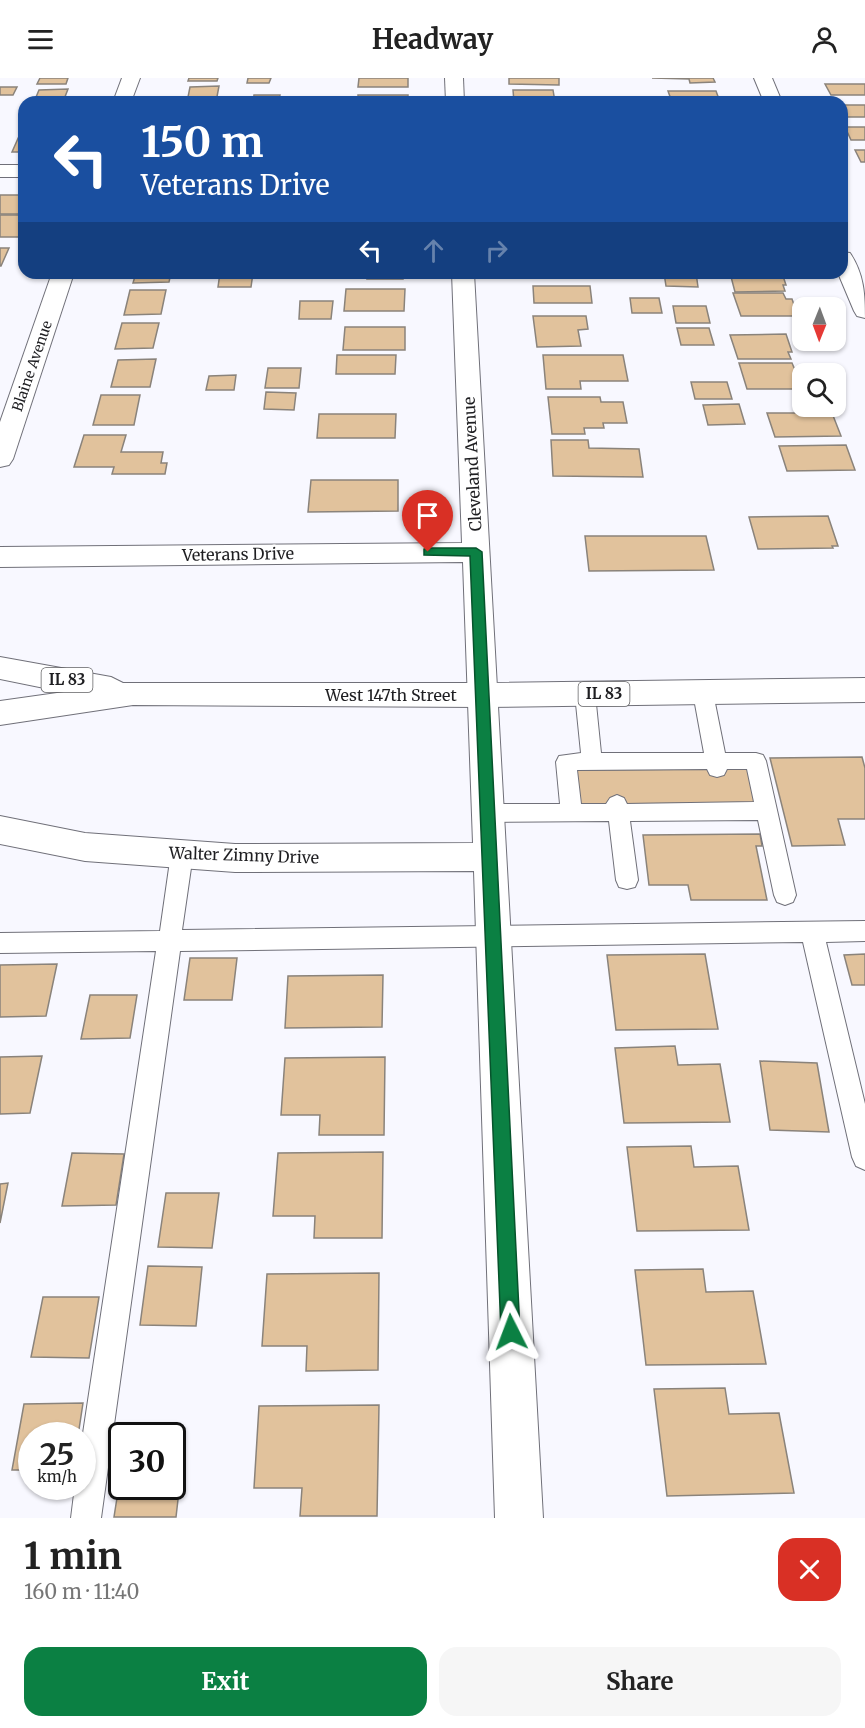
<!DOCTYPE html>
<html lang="en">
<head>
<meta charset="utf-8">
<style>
  :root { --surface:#fff; --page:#f6f6f6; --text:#222; --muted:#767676; --accent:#0b8043 }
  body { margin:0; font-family:Merriweather,serif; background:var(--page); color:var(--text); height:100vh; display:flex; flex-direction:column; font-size:22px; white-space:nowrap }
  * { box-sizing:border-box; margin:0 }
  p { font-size:20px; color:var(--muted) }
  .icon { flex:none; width:33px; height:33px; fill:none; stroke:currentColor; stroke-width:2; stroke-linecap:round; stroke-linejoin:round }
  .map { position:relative; height:1440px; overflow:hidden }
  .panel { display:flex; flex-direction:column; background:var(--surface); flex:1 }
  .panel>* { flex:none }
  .guide { position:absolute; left:18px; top:18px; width:830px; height:183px; border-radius:18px; box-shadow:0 2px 4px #0004; background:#1a4fa0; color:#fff; overflow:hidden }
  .needle { width:39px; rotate:181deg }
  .tools { position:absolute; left:792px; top:219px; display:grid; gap:12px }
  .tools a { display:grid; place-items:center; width:54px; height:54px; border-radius:12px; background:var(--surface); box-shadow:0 2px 4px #0004; font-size:30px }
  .speed { position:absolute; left:18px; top:1344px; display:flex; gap:12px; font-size:30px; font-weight:700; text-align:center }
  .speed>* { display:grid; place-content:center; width:78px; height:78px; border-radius:50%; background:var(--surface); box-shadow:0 2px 4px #0004; line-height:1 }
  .speed small { font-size:15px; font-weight:400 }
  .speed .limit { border:3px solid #111; border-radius:9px; background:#fff; color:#111 }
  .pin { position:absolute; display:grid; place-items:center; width:51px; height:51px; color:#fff; margin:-62px -26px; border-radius:50% 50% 50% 0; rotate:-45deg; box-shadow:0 0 6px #0007 }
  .pin .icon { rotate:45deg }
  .me { position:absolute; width:66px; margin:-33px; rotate:357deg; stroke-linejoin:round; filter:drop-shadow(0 0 4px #0008) }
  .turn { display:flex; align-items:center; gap:21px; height:126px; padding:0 24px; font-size:27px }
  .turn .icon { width:78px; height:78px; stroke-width:2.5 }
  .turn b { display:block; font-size:42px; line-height:51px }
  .lanes { display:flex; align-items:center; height:57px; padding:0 24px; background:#0003; justify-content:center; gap:30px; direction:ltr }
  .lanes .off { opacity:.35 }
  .round { display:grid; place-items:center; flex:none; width:63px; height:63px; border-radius:18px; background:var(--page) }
  .head { display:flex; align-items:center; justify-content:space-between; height:102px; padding:0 24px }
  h1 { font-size:36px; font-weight:700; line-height:45px }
  .primary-button { display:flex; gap:12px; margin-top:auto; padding:12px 24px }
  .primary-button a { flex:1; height:69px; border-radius:18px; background:var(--accent); color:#fff; font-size:24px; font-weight:700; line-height:69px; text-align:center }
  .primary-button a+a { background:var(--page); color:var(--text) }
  header { display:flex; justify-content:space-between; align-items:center; height:78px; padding:0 24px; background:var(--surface); font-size:27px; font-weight:700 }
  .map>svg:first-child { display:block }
  .building { fill:#e1c29c; stroke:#8a837b; stroke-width:1.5 }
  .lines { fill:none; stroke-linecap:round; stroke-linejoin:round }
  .service-casing { stroke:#707079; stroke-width:2 }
  .minor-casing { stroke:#707079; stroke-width:2 }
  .primary-casing { stroke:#707079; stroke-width:2 }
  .service { fill:#fff; fill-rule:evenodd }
  .minor { fill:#fff; fill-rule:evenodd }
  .primary { fill:#fff; fill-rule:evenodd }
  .route { fill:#0b8043; stroke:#07532c; stroke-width:1.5 }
  .labels { text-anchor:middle; stroke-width:4.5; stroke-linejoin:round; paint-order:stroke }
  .far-street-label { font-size:14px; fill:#1e1e21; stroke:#fff }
  .shield { fill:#fff; stroke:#626264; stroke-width:1.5 }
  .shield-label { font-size:15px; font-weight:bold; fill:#1e1e21 }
  .street-label { font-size:16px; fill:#1e1e21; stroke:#fff }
</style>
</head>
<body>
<header><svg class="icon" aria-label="menu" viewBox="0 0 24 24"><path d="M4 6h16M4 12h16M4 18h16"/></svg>Headway<svg class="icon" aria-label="person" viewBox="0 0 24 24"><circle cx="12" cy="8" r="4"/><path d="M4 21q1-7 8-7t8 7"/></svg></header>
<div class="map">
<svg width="865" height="1440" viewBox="0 0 865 1440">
  <rect width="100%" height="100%" fill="#f8f8ff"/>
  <g class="building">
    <polygon points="40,0 68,0 66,6 37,6"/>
    <polygon points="189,0 218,0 217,3 188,3"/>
    <polygon points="248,0 271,0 269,5 247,5"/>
    <polygon points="359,0 408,0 408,9 358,9"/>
    <polygon points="509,0 559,0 559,7 509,6"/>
    <polygon points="652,0 713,0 715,4 690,5 689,1"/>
    <polygon points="825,6 865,6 865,17 831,17"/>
    <polygon points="219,8 216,24 187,24 190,9"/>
    <polygon points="0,9 17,9 13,17 0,17"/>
    <polygon points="68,11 63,24 34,24 39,12"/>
    <polygon points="513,12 553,12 555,24 514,24"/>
    <polygon points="668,13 716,13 720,24 672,24"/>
    <polygon points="254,17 280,17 279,24 253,24"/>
    <rect x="358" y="17" width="50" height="7"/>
    <rect x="842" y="27" width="23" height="12"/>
    <polygon points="845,49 865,49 865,62 851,62"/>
    <polygon points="20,56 24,56 24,74 12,74"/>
    <polygon points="855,72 865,72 865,84 861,84"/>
    <rect x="0" y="117" width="24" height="19"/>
    <polygon points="0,137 24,137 24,147 19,159 0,159"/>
    <polygon points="0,170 9,170 1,188 0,188"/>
    <polygon points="136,195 171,195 169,204 133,205"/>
    <polygon points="220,195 253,195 251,209 218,209"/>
    <polygon points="368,195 403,195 403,201 367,201"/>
    <polygon points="664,195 696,195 698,209 666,208"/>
    <polygon points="730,195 782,195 786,207 783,207 785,213 735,214"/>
    <polygon points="533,208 590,208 592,225 534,225"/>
    <polygon points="346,211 405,211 404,233 344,233"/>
    <polygon points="130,212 166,212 161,236 124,237"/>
    <polygon points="733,215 783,215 786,221 792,221 798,238 741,238"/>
    <polygon points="630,220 659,220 662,235 632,235"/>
    <polygon points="300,223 333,223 331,241 299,241"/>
    <polygon points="673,228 706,228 710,245 676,245"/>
    <polygon points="533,238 586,238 588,251 578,252 581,268 537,269"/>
    <polygon points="122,245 159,245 153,270 115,271"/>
    <polygon points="345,249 405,249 405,272 343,272"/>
    <polygon points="677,250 709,250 714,267 681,267"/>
    <polygon points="786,256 792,274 788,274 791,281 738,281 730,257"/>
    <polygon points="337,277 396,277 395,296 336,296"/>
    <polygon points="543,277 623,277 628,303 580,303 581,311 546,311"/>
    <polygon points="156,281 150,309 111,309 118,282"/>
    <polygon points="739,285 792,285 795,292 802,292 802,311 747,311"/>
    <polygon points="268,290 301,290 299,310 265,310"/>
    <polygon points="236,297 234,312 206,312 209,298"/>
    <polygon points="691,304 727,304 732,321 695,321"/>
    <polygon points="266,314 296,315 294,332 264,331"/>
    <polygon points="101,317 140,317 134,347 93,347"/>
    <polygon points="548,319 600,319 601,324 623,324 627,345 603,345 604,350 584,350 585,356 552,356"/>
    <polygon points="739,326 745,346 708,347 703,327"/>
    <polygon points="767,335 832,335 841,358 775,359"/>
    <polygon points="319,336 396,336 395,360 317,360"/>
    <polygon points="84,357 126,357 121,374 163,374 161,385 167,385 165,396 112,396 114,389 74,389"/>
    <polygon points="551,362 588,362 589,370 639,371 643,399 553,398"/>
    <polygon points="846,367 855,392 787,393 779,368"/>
    <polygon points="311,402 398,402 398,433 308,434"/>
    <polygon points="828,438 838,468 832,468 833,470 758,471 749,439"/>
    <polygon points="585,458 706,458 714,492 589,493"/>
    <polygon points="862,679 865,690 865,741 838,741 845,767 792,768 770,680"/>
    <polygon points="751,691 759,725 579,726 576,692"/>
    <polygon points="760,756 762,768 756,768 767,822 691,822 688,807 649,807 643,757"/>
    <polygon points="705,876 718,951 616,952 607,877"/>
    <polygon points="865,876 865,907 852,907 844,877"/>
    <polygon points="190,880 237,880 232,922 184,922"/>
    <polygon points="57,886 46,938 0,939 0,887"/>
    <polygon points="383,897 382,949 285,950 288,898"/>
    <polygon points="90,917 137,917 130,960 81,961"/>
    <polygon points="675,968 678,987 720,986 730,1044 624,1045 615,970"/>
    <polygon points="42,978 30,1035 0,1036 0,979"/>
    <polygon points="385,979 384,1057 319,1057 320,1037 281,1037 285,980"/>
    <polygon points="760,983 817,985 829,1054 770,1052"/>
    <polygon points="691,1068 694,1089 738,1088 749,1152 637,1153 627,1069"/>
    <polygon points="383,1074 382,1160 314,1160 315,1138 273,1138 278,1075"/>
    <polygon points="72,1075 124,1076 116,1127 62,1128"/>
    <polygon points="8,1105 0,1145 0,1106"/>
    <polygon points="166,1115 219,1115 212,1170 158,1169"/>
    <polygon points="148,1188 202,1189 196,1248 140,1247"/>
    <polygon points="703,1191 706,1214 753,1213 766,1286 646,1287 635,1192"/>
    <polygon points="379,1195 378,1292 306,1293 307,1268 262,1268 267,1196"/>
    <polygon points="43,1219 99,1219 89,1280 31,1279"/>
    <polygon points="725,1310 729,1336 779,1335 794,1415 667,1418 654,1311"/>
    <polygon points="83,1325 78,1358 32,1358 32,1392 12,1392 24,1326"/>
    <polygon points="379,1327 377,1438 300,1438 302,1410 254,1410 259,1328"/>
    <polygon points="172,1369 184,1369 176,1439 114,1439 122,1388 122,1408 172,1408"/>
  </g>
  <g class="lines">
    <defs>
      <g id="service">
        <path d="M703,608L710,610L713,615L725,675H756L763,677L766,683L796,817L793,824L785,827L777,824L774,817L758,742L630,743L638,802L635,809L627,811L619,809L616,802L609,743L489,744L482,741L478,735L482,729L489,726H560L556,684L559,678L581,675L575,616L578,611L585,609L592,611L595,616L601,675H704L693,615L696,610ZM707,691L710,697L717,699L724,697L727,691H747L754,724L627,726L624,720L617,717L610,720L606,726H581L577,692Z"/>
        <polygon points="182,767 190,770 193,776 182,852 865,843 865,863 826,864 865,1026 865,1092 856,1088 852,1079 803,864 180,873 101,1440 71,1440 75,1408 82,1408 82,1362 156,873 0,875 0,855 160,853 171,776 174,770"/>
      </g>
      <g id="minor">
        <polygon points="122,0 140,0 131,24 113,24"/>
        <polygon points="445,0 463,0 464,24 446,24"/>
        <polygon points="754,0 772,0 782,24 764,24"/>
        <rect x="0" y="87" width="24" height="12"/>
        <path d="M842,174L850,175C864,196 865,216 865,240L857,238L854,233L838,195H842Z"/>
        <polygon points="52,195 74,195 13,381 9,387 0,389 0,344"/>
        <polygon points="452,195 474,195 543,1440 495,1440 474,793 235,794 85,783 0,766 0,738 85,755 235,766 473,765 463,484 0,489 0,469 462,465"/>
      </g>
      <polygon id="primary" points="0,579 111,599 123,605 483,605 865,600 865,624 483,629 133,627 0,647 0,623 64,614 0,601"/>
    </defs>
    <use href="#service" class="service-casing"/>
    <use href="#minor" class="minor-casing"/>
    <use href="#primary" class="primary-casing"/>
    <use href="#service" class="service"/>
    <use href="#minor" class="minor"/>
    <use href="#primary" class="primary"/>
  </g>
  <polygon class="route" points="428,470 476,470 482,474 520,1254 517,1260 511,1263 504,1260 501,1254 470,478 424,477 424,471"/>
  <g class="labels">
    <g class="far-street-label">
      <text transform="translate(32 288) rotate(-71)" y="5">Blaine Avenue</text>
    </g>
    <g class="shield">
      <rect x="41.5" y="590" width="51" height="24" rx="4.5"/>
      <rect x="578.5" y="604" width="51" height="24" rx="4.5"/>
    </g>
    <g class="shield-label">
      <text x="67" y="607">IL 83</text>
      <text x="604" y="621">IL 83</text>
    </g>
    <g class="street-label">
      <text transform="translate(472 386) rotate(-93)" y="6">Cleveland Avenue</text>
      <text transform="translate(238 476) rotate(-1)" y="6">Veterans Drive</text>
      <text x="391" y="623">West 147th Street</text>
      <text transform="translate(244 777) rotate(2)" y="6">Walter Zimny Drive</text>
    </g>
  </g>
</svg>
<div class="tools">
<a><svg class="needle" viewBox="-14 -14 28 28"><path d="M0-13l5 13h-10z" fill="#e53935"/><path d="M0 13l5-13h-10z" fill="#767676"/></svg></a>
<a><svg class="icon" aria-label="search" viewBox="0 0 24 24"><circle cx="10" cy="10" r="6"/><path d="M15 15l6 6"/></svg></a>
</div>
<div class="speed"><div>25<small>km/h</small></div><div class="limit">30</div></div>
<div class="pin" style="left:428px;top:474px;background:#d93025"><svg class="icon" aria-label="arrive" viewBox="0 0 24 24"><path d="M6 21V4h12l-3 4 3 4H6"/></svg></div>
<svg class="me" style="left:511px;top:1254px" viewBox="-20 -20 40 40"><path d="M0-17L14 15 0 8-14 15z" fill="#0b8043" stroke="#fff" stroke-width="4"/></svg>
<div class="guide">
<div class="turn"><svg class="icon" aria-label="left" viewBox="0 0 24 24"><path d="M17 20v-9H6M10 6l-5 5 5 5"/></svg><div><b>150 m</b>Veterans Drive</div></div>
<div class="lanes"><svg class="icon" aria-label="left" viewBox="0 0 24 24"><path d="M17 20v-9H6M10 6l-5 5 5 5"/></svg><svg class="icon off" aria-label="ahead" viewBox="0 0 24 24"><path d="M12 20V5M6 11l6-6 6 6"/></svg><svg class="icon off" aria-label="right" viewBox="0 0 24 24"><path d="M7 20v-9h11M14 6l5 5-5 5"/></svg></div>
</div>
</div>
<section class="panel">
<div class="head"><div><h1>1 min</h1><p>160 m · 11:40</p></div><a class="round" style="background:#d93025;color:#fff"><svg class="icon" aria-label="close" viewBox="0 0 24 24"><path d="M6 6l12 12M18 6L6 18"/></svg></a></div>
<div class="primary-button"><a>Exit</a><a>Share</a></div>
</section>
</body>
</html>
